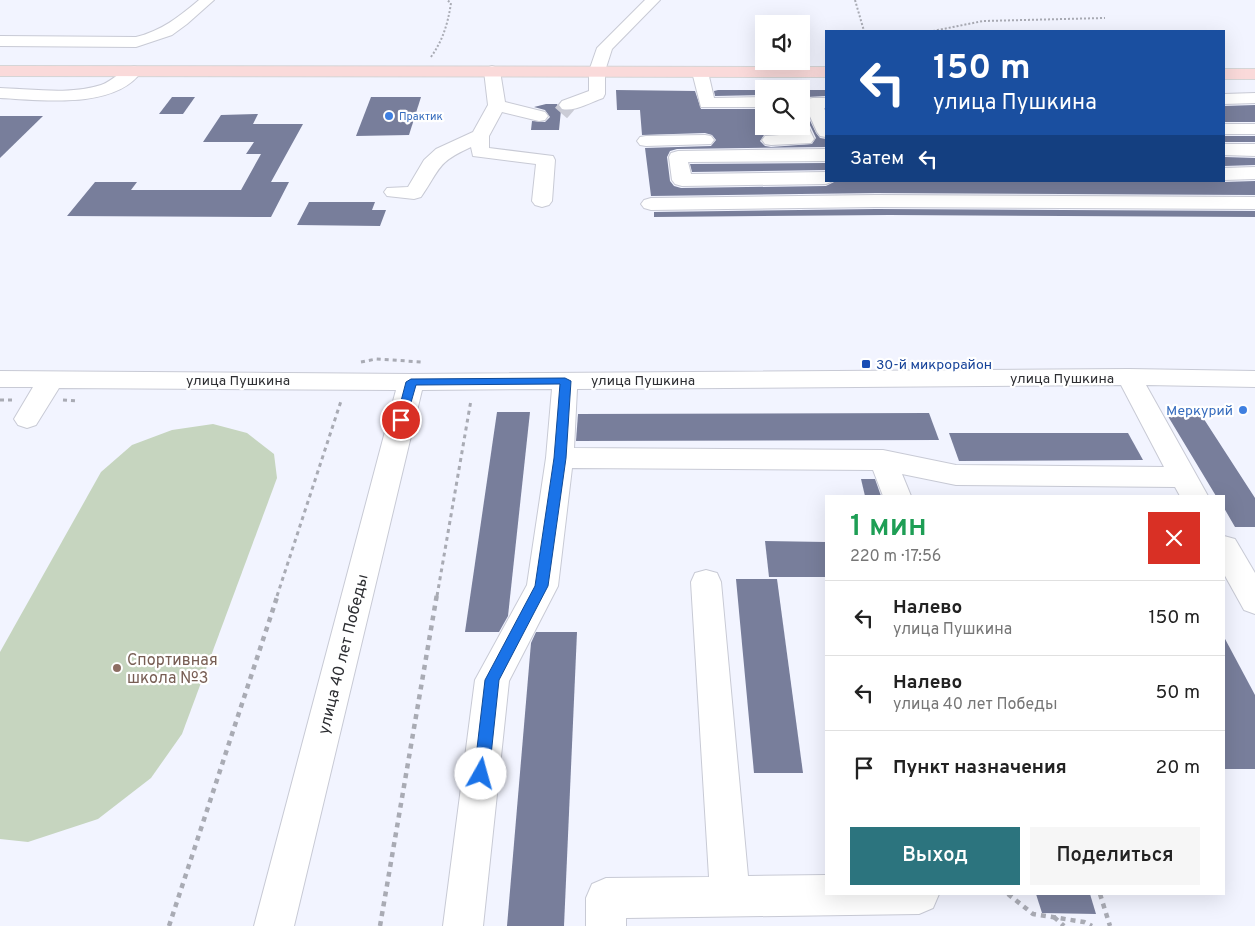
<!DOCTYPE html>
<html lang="ru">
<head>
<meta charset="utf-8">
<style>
  :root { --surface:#fff; --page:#f6f6f6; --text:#222; --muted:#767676; --line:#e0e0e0; --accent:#2c747e }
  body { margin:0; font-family:Overpass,sans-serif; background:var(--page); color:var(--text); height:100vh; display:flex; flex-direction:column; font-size:19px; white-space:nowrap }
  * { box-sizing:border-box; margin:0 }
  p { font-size:16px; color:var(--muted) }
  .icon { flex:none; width:28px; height:28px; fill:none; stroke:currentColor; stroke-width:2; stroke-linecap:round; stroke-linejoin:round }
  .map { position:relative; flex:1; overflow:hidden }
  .side { position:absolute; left:825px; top:495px; width:400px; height:400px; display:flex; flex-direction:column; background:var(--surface); border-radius:0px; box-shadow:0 5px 20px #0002 }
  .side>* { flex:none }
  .banner { position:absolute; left:825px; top:30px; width:400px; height:152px; border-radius:0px; box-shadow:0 5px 20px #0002; background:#1a4fa0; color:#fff; overflow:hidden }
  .controls { position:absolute; left:755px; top:15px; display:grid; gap:10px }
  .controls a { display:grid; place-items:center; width:55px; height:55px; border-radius:0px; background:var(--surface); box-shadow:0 5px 20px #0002; font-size:25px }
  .pin { position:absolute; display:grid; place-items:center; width:42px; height:42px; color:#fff; margin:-21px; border:2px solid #fff; border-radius:50%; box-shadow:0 1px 5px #0007 }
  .me { position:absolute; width:55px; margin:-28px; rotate:7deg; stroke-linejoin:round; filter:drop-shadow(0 0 4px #0008) }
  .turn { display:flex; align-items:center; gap:18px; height:105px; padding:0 25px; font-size:22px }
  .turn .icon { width:65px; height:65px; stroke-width:2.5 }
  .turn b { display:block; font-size:35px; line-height:42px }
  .then { display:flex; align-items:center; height:48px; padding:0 25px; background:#0003; gap:10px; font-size:19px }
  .round { display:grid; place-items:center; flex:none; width:52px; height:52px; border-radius:0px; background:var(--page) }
  .head { display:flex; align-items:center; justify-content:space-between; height:85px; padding:0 25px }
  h1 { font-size:30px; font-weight:600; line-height:38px; color:#1e9e55 }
  .primary-button { display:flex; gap:10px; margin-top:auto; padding:10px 25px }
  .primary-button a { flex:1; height:58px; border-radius:0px; background:var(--accent); color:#fff; font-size:20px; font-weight:600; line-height:58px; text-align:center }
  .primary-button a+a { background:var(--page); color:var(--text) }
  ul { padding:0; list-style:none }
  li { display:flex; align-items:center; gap:15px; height:75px; padding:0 25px; border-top:1px solid var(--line) }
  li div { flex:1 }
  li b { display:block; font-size:19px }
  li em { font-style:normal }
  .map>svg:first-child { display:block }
  .green { fill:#c6d5bf }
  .building { fill:#787e9b }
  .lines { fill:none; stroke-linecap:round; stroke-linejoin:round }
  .minor-tunnel { stroke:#cbccd6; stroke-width:16; stroke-dasharray:16 8; stroke-linecap:butt }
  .minor-casing { stroke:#c8cad5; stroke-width:2 }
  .major-casing { stroke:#d5d5d6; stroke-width:2 }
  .path-far2 { stroke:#a9abb4; stroke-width:2; stroke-dasharray:2 2; stroke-linecap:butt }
  .path-far1 { stroke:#a9abb4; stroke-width:3; stroke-dasharray:4 4; stroke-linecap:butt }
  .path { stroke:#a9abb4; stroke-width:4.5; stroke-dasharray:5 5; stroke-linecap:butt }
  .minor { fill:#fff; fill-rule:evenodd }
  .major { fill:#fadada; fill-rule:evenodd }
  .route { fill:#1a73e8; stroke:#114b97 }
  .shop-dot { fill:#3f7fe0; stroke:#fff; stroke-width:2 }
  .transit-dot { fill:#1a4fb4; stroke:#fff; stroke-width:2 }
  .education-dot { fill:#8d6e63; stroke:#fff; stroke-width:2 }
  .labels { text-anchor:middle; stroke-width:4.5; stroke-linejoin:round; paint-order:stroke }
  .far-shop-label { font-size:11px; fill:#366cbe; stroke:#fff; text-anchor:start }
  .transit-label { font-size:14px; fill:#164399; stroke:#fff; text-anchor:start }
  .street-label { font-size:14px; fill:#2d2e32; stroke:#fff }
  .shop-label { font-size:14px; fill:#366cbe; stroke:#fff; text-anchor:end }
  .near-street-label { font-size:16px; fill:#2d2e32; stroke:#fff }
  .near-education-label { font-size:16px; fill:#785e54; stroke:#fff; text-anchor:start }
</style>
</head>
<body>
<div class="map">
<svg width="1255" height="926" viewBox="0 0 1255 926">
  <rect width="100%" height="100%" fill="#f2f4ff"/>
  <polygon class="green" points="213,424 247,433 274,454 277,478 182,734 151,778 98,819 28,842 0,839 0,652 101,472 132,445 172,430"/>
  <g class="building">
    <polygon points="616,90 695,91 701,109 764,109 764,126 789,126 791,132 764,135 760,141 765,146 771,147 812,144 816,138 808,121 801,119 801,90 826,90 826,96 807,97 802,104 816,133 820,138 826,139 826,147 677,149 670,151 667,157 670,181 674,186 681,188 826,186 834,182 871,181 1224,182 1255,181 1255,195 876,193 651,196 645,148 711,146 716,140 712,135 705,133 642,135 640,110 617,110"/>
    <polygon points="718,90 764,90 764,95 715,96 714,91"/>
    <polygon points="172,97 195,97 183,114 159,114"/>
    <polygon points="371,97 421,97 409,135 356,136"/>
    <polygon points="546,104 557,104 561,110 559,130 531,130 532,121 545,122 550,117 545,110 534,107"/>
    <polygon points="1255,105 1255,122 1224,122 1224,106"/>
    <polygon points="258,114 253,124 303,124 271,182 289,182 271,217 67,216 95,182 137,182 131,190 241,190 261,154 246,154 254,142 203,142 221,115"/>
    <polygon points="0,116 43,116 0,158"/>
    <rect x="1224" y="136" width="31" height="6"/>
    <polygon points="1224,157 1255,158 1255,165 1224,166"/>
    <polygon points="826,163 826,170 692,172 690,164"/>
    <polygon points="309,202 375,202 372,210 386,210 380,226 297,225"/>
    <polygon points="876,209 1255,211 1255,217 889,215 654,217 654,212"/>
    <polygon points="497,412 530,412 508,616 499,632 465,632"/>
    <polygon points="929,413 939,440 576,441 578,414"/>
    <polygon points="1166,413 1200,413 1255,498 1255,527 1235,527 1224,508 1224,496 1216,496"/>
    <polygon points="949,433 1128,433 1143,460 959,461"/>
    <polygon points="861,479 875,479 881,496 865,496"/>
    <polygon points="765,541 826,542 826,577 769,577"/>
    <polygon points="736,579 777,579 803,773 754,773"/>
    <polygon points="536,632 577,632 564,926 507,926 531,643"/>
    <polygon points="1224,637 1255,695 1255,769 1224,769"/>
    <polygon points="1036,894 1090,894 1096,914 1042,913"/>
  </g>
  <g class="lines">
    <polyline class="minor-tunnel" points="561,113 568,105"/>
    <defs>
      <g id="minor">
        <path d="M199,0H214L187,24L172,35L136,47L0,46V36L136,37C161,31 179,17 199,0Z"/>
        <path d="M645,0H660L612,49L605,71V94L603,98C591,102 575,112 562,109L559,105L562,101L589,91V71L597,48Z"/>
        <path d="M134,66L140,68L142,71C115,110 41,100 0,98V88C33,89 69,95 101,85C113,81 122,69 134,66Z"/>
        <path d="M492,66L498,68L500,71L505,102L545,112L548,116L545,120L539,121L502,112L489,136V148L553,156L555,160L552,201L549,205L542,207L535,205L532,201L536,164L473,156L471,147C436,163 441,168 421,197L414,199L387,196L384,192L387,188L408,187L424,160L436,149L473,132L488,105L484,71L486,68Z"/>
        <polygon points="700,67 706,69 708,72 714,98 764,97 764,107 701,107 692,72 694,69"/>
        <polygon points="1255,93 1255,103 1224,104 1224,94"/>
        <polygon points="813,98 826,98 826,108 824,108 826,113 826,137 820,136 817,132 804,103 807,99"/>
        <polygon points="801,121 806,122 814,139 811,143 771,145 765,144 762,140 765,136 794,134 791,126 801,126"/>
        <rect x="1224" y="124" width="31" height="10"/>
        <polygon points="705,135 711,136 714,140 711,144 646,146 640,145 637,141 640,137 646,136"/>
        <polygon points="1224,144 1255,144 1255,156 1224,155"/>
        <polygon points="826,149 826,161 688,162 691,174 826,172 826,181 833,181 826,184 682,186 675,184 672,180 669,157 671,153 678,151"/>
        <polygon points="1255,167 1255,179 1224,180 1224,168"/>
        <polygon points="876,195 1255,197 1255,209 876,207 651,210 644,208 641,204 644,200 651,198"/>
        <path d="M1129,369L1255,371V387L1146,385L1208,496H1180L1175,487L956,485L902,474L911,496H883L873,470L572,468L558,586L509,681L483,926H443L475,680L527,585L546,458L552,389L422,390L294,926H254L396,390L59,388L36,425L27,428L18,425L14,419L33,387H0V371L411,374ZM1121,385L1164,467L956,465L883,450L574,448L577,389Z"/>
        <polygon points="1224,536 1235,539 1255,573 1255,614 1244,610 1224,574"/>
        <polygon points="706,570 717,573 721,582 748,876 826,875 826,894 939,894 933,908 919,914 626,918 626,926 586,926 586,898 592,884 606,878 709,877 691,582 695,573"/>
      </g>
      <g id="major">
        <polygon points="0,66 826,67 826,77 0,76"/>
        <rect x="1224" y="69" width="31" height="10"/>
      </g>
    </defs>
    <use href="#minor" class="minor-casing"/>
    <use href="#major" class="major-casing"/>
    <g class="path-far2">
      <polyline points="855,0 864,31"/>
      <polyline points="933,31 983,21 1105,18"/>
      <path d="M431,57C443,40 448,23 451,3L447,0"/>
    </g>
    <g class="path-far1">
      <polyline points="361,362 376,359 422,362"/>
      <polyline points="0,400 14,400"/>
      <polyline points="63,400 77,401"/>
      <polyline points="277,596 341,401"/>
      <polyline points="437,596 471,400"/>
    </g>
    <g class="path">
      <polyline points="1008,894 1033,914 1084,922 1092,926"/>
      <polyline points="1100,894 1110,926"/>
      <polyline points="1054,917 1064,926"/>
      <polyline points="169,926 278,594"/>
      <polyline points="380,926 437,594"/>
    </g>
    <use href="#minor" class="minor"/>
    <use href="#major" class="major"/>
  </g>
  <polygon class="route" points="565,378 571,381 566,458 548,586 499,680 489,774 487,779 481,781 476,779 474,774 485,680 535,586 554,458 560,384 416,385 406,420 401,423 396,420 406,382 411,379"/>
  <g class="shop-dot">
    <circle cx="389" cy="116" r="5"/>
    <circle cx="1243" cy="410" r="5"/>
  </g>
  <rect class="transit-dot" x="861" y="359" width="10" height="10" rx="2.5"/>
  <circle class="education-dot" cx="117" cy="668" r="5"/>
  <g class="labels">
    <g class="far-shop-label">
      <text x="399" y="120">Практик</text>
    </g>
    <g class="transit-label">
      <text x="876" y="369">30-й микрорайон</text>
    </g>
    <g class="street-label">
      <text x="1062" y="383">улица Пушкина</text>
      <text x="238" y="385">улица Пушкина</text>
      <text x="643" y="385">улица Пушкина</text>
    </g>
    <g class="shop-label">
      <text x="1233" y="415">Меркурий</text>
    </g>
    <g class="near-street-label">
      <text transform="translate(342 654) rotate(-76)" y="6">улица 40 лет Победы</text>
    </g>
    <g class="near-education-label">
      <text x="127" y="665">Спортивная<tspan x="127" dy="18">школа №3</tspan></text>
    </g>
  </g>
</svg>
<div class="controls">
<a><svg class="icon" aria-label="sound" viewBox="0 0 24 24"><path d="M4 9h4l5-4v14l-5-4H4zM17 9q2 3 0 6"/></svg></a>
<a><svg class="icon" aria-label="search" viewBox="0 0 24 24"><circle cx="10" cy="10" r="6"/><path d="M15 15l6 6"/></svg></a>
</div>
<div class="pin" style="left:401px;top:420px;background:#d93025"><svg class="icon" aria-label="arrive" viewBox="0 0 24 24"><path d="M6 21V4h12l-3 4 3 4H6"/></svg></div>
<svg class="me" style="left:481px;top:774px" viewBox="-20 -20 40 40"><circle r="19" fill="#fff"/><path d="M0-13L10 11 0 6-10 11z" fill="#1a73e8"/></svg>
<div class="banner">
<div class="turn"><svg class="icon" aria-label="left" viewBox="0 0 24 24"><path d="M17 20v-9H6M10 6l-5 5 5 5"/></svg><div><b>150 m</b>улица Пушкина</div></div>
<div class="then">Затем<svg class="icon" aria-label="left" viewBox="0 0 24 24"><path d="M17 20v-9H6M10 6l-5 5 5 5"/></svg></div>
</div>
<section class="side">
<div class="head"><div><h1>1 мин</h1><p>220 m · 17:56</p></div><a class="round" style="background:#d93025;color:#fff"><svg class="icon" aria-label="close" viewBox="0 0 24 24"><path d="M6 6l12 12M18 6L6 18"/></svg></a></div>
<ul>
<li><svg class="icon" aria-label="left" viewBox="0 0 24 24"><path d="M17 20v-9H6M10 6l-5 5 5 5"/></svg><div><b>Налево</b><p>улица Пушкина</p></div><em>150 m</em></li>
<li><svg class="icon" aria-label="left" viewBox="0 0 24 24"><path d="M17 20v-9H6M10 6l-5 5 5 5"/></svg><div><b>Налево</b><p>улица 40 лет Победы</p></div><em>50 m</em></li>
<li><svg class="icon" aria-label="arrive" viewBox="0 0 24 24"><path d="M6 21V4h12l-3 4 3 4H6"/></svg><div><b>Пункт назначения</b></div><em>20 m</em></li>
</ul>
<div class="primary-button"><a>Выход</a><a>Поделиться</a></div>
</section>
</div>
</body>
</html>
